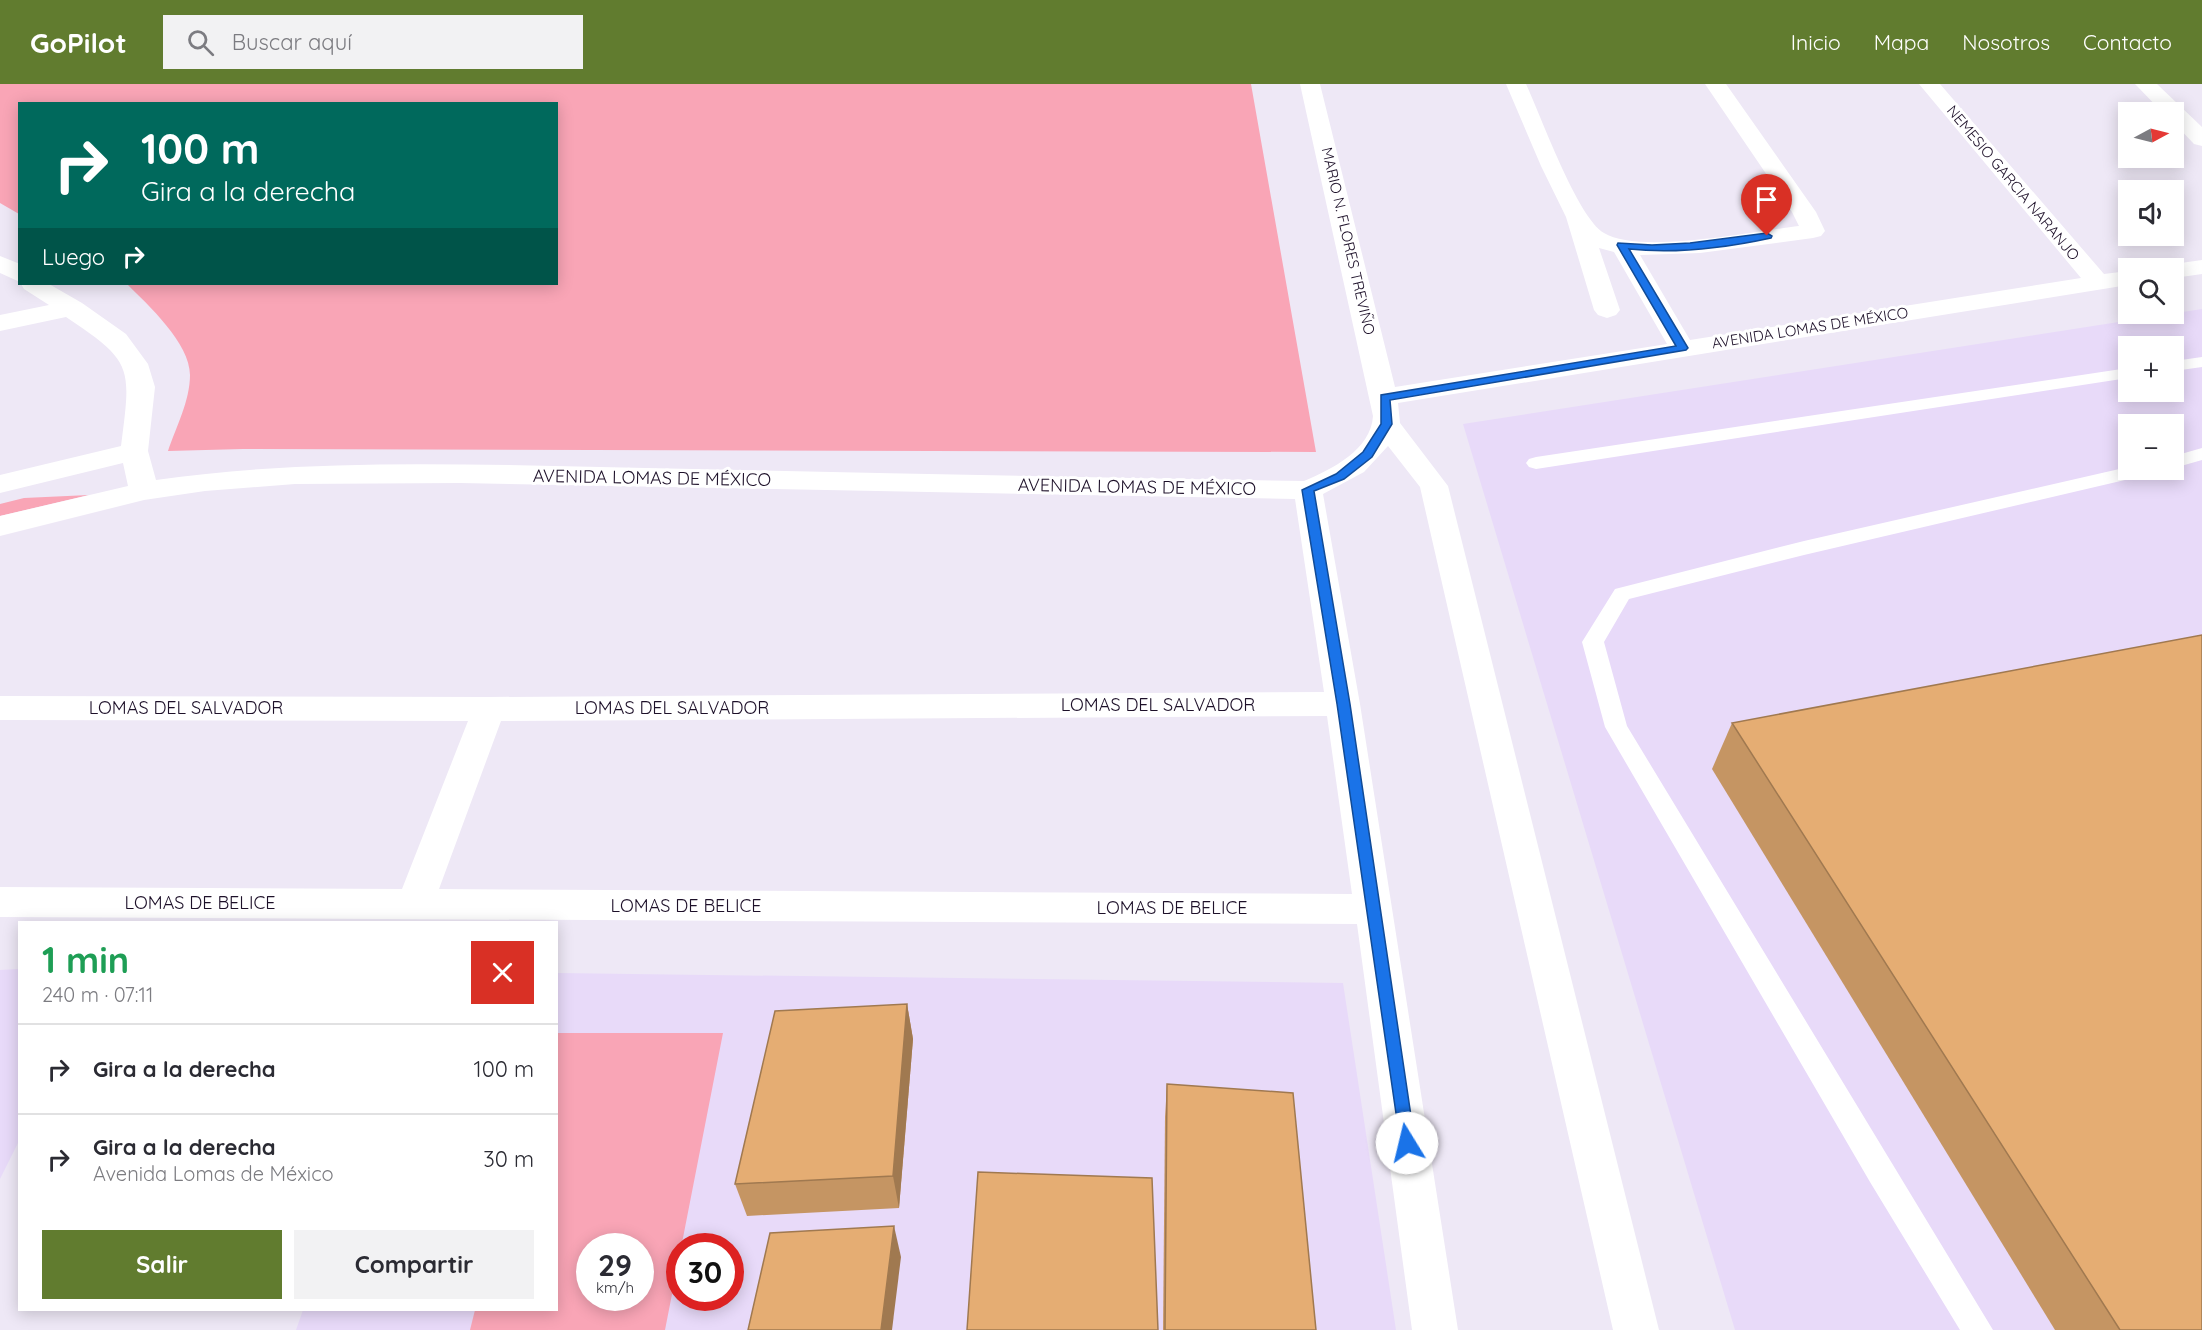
<!DOCTYPE html>
<html lang="es">
<head>
<meta charset="utf-8">
<style>
  :root { --surface:#fff; --page:#f2f2f3; --text:#2b2b33; --muted:#7c7c81; --line:#e1e1e2; --accent:#617c2f }
  body { margin:0; font-family:Quicksand,sans-serif; background:var(--page); color:var(--text); height:100vh; display:flex; flex-direction:column; font-size:22px; white-space:nowrap }
  * { box-sizing:border-box; margin:0 }
  p { font-size:20px; color:var(--muted) }
  .icon { flex:none; width:33px; height:33px; fill:none; stroke:currentColor; stroke-width:2; stroke-linecap:round; stroke-linejoin:round }
  .map { position:relative; flex:1; overflow:hidden }
  .sheet { position:absolute; left:18px; top:837px; width:540px; height:390px; display:flex; flex-direction:column; background:var(--surface); border-radius:0px; box-shadow:0 3px 15px #0003 }
  .sheet>* { flex:none }
  .hud { position:absolute; left:18px; top:18px; width:540px; height:183px; border-radius:0px; box-shadow:0 3px 15px #0003; background:#00695c; color:#fff; overflow:hidden }
  .needle { width:39px; rotate:83deg }
  .fabs { position:absolute; left:2118px; top:18px; display:grid; gap:12px }
  .fabs a { display:grid; place-items:center; width:66px; height:66px; border-radius:0px; background:var(--surface); box-shadow:0 3px 15px #0003; font-size:30px }
  .speed { position:absolute; left:576px; top:1149px; display:flex; gap:12px; font-size:30px; font-weight:700; text-align:center }
  .speed>* { display:grid; place-content:center; width:78px; height:78px; border-radius:50%; background:var(--surface); box-shadow:0 3px 15px #0003; line-height:1 }
  .speed small { font-size:15px; font-weight:400 }
  .speed .limit { border:9px solid #d22; background:#fff; color:#111 }
  .pin { position:absolute; display:grid; place-items:center; width:51px; height:51px; color:#fff; margin:-62px -26px; border-radius:50% 50% 50% 0; rotate:-45deg; box-shadow:0 0 6px #0007 }
  .pin .icon { rotate:45deg }
  .me { position:absolute; width:66px; margin:-33px; rotate:351deg; stroke-linejoin:round; filter:drop-shadow(0 0 4px #0008) }
  .turn { display:flex; align-items:center; gap:21px; height:126px; padding:0 24px; font-size:27px }
  .turn .icon { width:78px; height:78px; stroke-width:2.5 }
  .turn b { display:block; font-size:42px; line-height:51px }
  .then { display:flex; align-items:center; height:57px; padding:0 24px; background:#0003; gap:12px; font-size:22px }
  .round { display:grid; place-items:center; flex:none; width:63px; height:63px; border-radius:0px; background:var(--page) }
  .overview { display:flex; align-items:center; justify-content:space-between; height:102px; padding:0 24px }
  h1 { font-size:36px; font-weight:700; line-height:45px; color:#1e9e55 }
  .button { display:flex; gap:12px; margin-top:auto; padding:12px 24px }
  .button a { flex:1; height:69px; border-radius:0px; background:var(--accent); color:#fff; font-size:24px; font-weight:700; line-height:69px; text-align:center }
  .button a+a { background:var(--page); color:var(--text) }
  ul { padding:0; list-style:none }
  li { display:flex; align-items:center; gap:18px; height:90px; padding:0 24px; border-top:2px solid var(--line) }
  li div { flex:1 }
  li b { display:block; font-size:22px }
  li em { font-style:normal }
  header { display:flex; align-items:center; gap:36px; box-sizing:border-box; height:84px; padding:0 30px; background:var(--accent); color:#fff }
  header strong { font-size:28px }
  nav { display:flex; gap:33px; margin-inline-start:auto; font-size:21px }
  .search { width:420px; height:54px; background:var(--page); display:flex; align-items:center; gap:15px; box-sizing:border-box; padding:0 21px; border-radius:0px; color:var(--muted); font-size:22px }
  .map>svg:first-child { display:block }
  .built { fill:#e8daf9; fill-rule:evenodd }
  .green { fill:#f9a5b6; fill-rule:evenodd }
  .lines { fill:none; stroke-linecap:round; stroke-linejoin:round }
  .service { fill:#fff; fill-rule:evenodd }
  .minor { fill:#fff; fill-rule:evenodd }
  .wall { fill:#c59563 }
  .shaded-wall { fill:#a07950 }
  .building { fill:#e5ad73; stroke:#a07950; stroke-width:1.5 }
  .route { fill:#1a73e8; stroke:#114b97; stroke-width:1.5 }
  .labels { text-anchor:middle; stroke-width:6; stroke-linejoin:round; paint-order:stroke }
  .far-street-label { font-size:15px; fill:#1d1029; stroke:#fff }
  .street-label { font-size:18px; fill:#1d1029; stroke:#fff }
</style>
</head>
<body>
<header>
<strong>GoPilot</strong>
<div class="search"><svg class="icon" aria-label="search" viewBox="0 0 24 24"><circle cx="10" cy="10" r="6"/><path d="M15 15l6 6"/></svg>Buscar aquí</div>
<nav><a>Inicio</a><a>Mapa</a><a>Nosotros</a><a>Contacto</a></nav>
</header>
<div class="map">
<svg width="2202" height="1246" viewBox="0 0 2202 1246">
  <rect width="100%" height="100%" fill="#eee8f6"/>
  <g class="built">
    <path d="M2202,225V1246H1735L1463,340ZM2128,262H2174V308H2128ZM2128,340H2174V386H2128Z"/>
    <polygon points="19,885 19,1057 0,1095 0,886"/>
    <path d="M557,889L1343,899L1396,1246H296L303,1226H556ZM590,1162H640V1214H590ZM680,1162H730V1214H680Z"/>
  </g>
  <g class="green">
    <path d="M0,0H1251L1316,368L243,365L168,367C176,343 190,317 190,291C190,259 148,221 127,200H556V20H20L19,130L0,119Z"/>
    <polygon points="89,411 0,432 0,420 24,414"/>
    <path d="M557,949H723L665,1246H470L475,1226H556ZM590,1162H640V1214H590Z"/>
  </g>
  <g class="lines">
    <g class="service">
      <polygon points="2202,273 2202,283 2174,287 2174,277"/>
      <polygon points="2128,284 2128,294 1536,385 1529,383 1526,379 1529,375 1536,373"/>
      <polygon points="2202,364 2202,376 2174,384 2174,372"/>
      <polygon points="2128,383 2128,386 2152,386 2149,390 2142,392 1804,471 1629,515 1604,558 1627,642 1993,1246 1960,1246 1870,1098 1605,643 1582,558 1615,505 1804,457"/>
    </g>
    <g class="minor">
      <path d="M1300,0H1320L1395,303L1667,260L1614,168L1599,164L1620,226L1616,231L1607,234L1598,231L1594,226L1566,133L1541,82L1506,0H1526C1541,32 1577,133 1604,149C1639,171 1756,147 1799,142L1792,128L1705,0H1726L1816,128L1825,147L1821,152L1813,154L1700,169L1640,171L1690,256L2081,194L1919,0H1940L2104,190L2128,187V201L1398,319L1400,339L1448,402L1659,1246H1613L1420,403L1388,362L1364,388L1323,410L1360,620L1458,1246H1412L1357,840L0,833V803L402,805L468,637L0,636V612L489,613L1324,608L1295,415L460,399L295,400L205,407L144,416L0,452V432L128,402L123,379L0,409V391L121,362C131,283 134,278 66,233L0,247V231L49,221L24,205L21,200H49L82,219L126,250L148,280L155,303L148,367L156,396C318,373 483,381 646,384C865,389 1085,393 1304,397C1332,385 1371,366 1373,332ZM1327,632L1352,810L439,805L501,637Z"/>
      <polygon points="2135,0 2157,0 2202,43 2202,62 2194,60 2174,39 2174,28 2162,28"/>
      <polygon points="0,172 20,180 20,198 0,189"/>
      <polygon points="2202,176 2202,190 2174,194 2174,184 2163,184 2174,180"/>
    </g>
  </g>
  <g class="wall">
    <polygon points="1732,639 2202,1246 2055,1246 1712,685"/>
    <polygon points="907,920 913,955 899,1124 747,1132 735,1100"/>
    <polygon points="1167,1000 1316,1246 1163,1246 1165,1033"/>
  </g>
  <g class="shaded-wall">
    <polygon points="907,920 913,955 899,1124 893,1092"/>
    <polygon points="894,1142 901,1173 892,1246 881,1246"/>
  </g>
  <g class="building">
    <polygon points="2202,551 2202,1246 2120,1246 1732,639"/>
    <polygon points="907,920 893,1092 735,1100 775,927"/>
    <polygon points="1167,1000 1293,1009 1316,1246 1165,1246"/>
    <polygon points="978,1088 1152,1094 1158,1246 967,1246"/>
    <polygon points="894,1142 881,1246 748,1246 770,1149"/>
  </g>
  <path class="route" d="M1767,149L1772,152L1771,154C1725,164 1675,170 1629,165L1688,264L1686,266L1390,316L1392,340L1372,373L1344,395L1314,407L1350,620L1415,1059L1413,1064L1407,1067L1401,1064L1337,620L1302,406L1336,390L1363,368L1381,340V311L1676,262L1617,161L1618,159L1652,161L1690,159Z"/>
  <g class="labels">
    <g class="far-street-label">
      <text transform="translate(2013 99) rotate(50)" y="5">NEMESIO GARCIA NARANJO</text>
      <text transform="translate(1348 157) rotate(77)" y="5">MARIO N. FLORES TREVIÑO</text>
      <text transform="translate(1810 244) rotate(-9)" y="5">AVENIDA LOMAS DE MÉXICO</text>
    </g>
    <g class="street-label">
      <text transform="translate(652 394) rotate(1)" y="6">AVENIDA LOMAS DE MÉXICO</text>
      <text transform="translate(1137 403) rotate(1)" y="6">AVENIDA LOMAS DE MÉXICO</text>
      <text x="1158" y="627">LOMAS DEL SALVADOR</text>
      <text x="186" y="630">LOMAS DEL SALVADOR</text>
      <text x="672" y="630">LOMAS DEL SALVADOR</text>
      <text x="200" y="825">LOMAS DE BELICE</text>
      <text x="686" y="828">LOMAS DE BELICE</text>
      <text x="1172" y="830">LOMAS DE BELICE</text>
    </g>
  </g>
</svg>
<div class="fabs">
<a><svg class="needle" viewBox="-14 -14 28 28"><path d="M0-13l5 13h-10z" fill="#e53935"/><path d="M0 13l5-13h-10z" fill="#7c7c81"/></svg></a>
<a><svg class="icon" aria-label="sound" viewBox="0 0 24 24"><path d="M4 9h4l5-4v14l-5-4H4zM17 9q2 3 0 6"/></svg></a>
<a><svg class="icon" aria-label="search" viewBox="0 0 24 24"><circle cx="10" cy="10" r="6"/><path d="M15 15l6 6"/></svg></a>
<a>+</a>
<a>−</a>
</div>
<div class="speed"><div>29<small>km/h</small></div><div class="limit">30</div></div>
<div class="pin" style="left:1767px;top:152px;background:#d93025"><svg class="icon" aria-label="arrive" viewBox="0 0 24 24"><path d="M6 21V4h12l-3 4 3 4H6"/></svg></div>
<svg class="me" style="left:1407px;top:1059px" viewBox="-20 -20 40 40"><circle r="19" fill="#fff"/><path d="M0-13L10 11 0 6-10 11z" fill="#1a73e8"/></svg>
<div class="hud">
<div class="turn"><svg class="icon" aria-label="right" viewBox="0 0 24 24"><path d="M7 20v-9h11M14 6l5 5-5 5"/></svg><div><b>100 m</b>Gira a la derecha</div></div>
<div class="then">Luego<svg class="icon" aria-label="right" viewBox="0 0 24 24"><path d="M7 20v-9h11M14 6l5 5-5 5"/></svg></div>
</div>
<section class="sheet">
<div class="overview"><div><h1>1 min</h1><p>240 m · 07:11</p></div><a class="round" style="background:#d93025;color:#fff"><svg class="icon" aria-label="close" viewBox="0 0 24 24"><path d="M6 6l12 12M18 6L6 18"/></svg></a></div>
<ul>
<li><svg class="icon" aria-label="right" viewBox="0 0 24 24"><path d="M7 20v-9h11M14 6l5 5-5 5"/></svg><div><b>Gira a la derecha</b></div><em>100 m</em></li>
<li><svg class="icon" aria-label="right" viewBox="0 0 24 24"><path d="M7 20v-9h11M14 6l5 5-5 5"/></svg><div><b>Gira a la derecha</b><p>Avenida Lomas de México</p></div><em>30 m</em></li>
</ul>
<div class="button"><a>Salir</a><a>Compartir</a></div>
</section>
</div>
</body>
</html>
